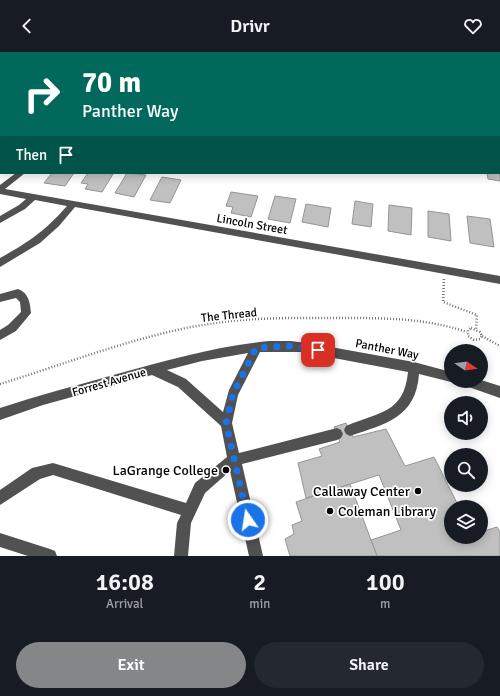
<!DOCTYPE html>
<html lang="en">
<head>
<meta charset="utf-8">
<style>
  :root { --surface:#171b24; --page:#242831; --text:#f1f3f6; --muted:#9ea1a6; --accent:#858687 }
  body { margin:0; font-family:Signika,sans-serif; background:var(--page); color:var(--text); height:100vh; display:flex; flex-direction:column; font-size:15px; white-space:nowrap }
  * { box-sizing:border-box; margin:0 }
  p { font-size:13px; color:var(--muted) }
  .icon { flex:none; width:22px; height:22px; fill:none; stroke:currentColor; stroke-width:2; stroke-linecap:round; stroke-linejoin:round }
  .map { position:relative; height:504px; overflow:hidden }
  .drawer { display:flex; flex-direction:column; background:var(--surface); flex:1 }
  .drawer>* { flex:none }
  .banner { position:absolute; left:0px; top:0px; width:500px; height:122px; box-shadow:0 2px 10px #0003; background:#00695c; color:#fff; overflow:hidden }
  .needle { width:26px; rotate:103deg }
  .fabs { position:absolute; left:444px; top:292px; display:grid; gap:8px }
  .fabs a { display:grid; place-items:center; width:44px; height:44px; border-radius:50%; background:var(--surface); box-shadow:0 2px 10px #0003; font-size:20px }
  .pin { position:absolute; display:grid; place-items:center; width:34px; height:34px; color:#fff; margin:-17px; border-radius:8px; box-shadow:0 2px 6px #0006 }
  .me { position:absolute; width:44px; margin:-22px; rotate:347deg; stroke-linejoin:round; filter:drop-shadow(0 0 3px #0008) }
  .turn { display:flex; align-items:center; gap:14px; height:84px; padding:0 16px; font-size:18px }
  .turn .icon { width:52px; height:52px; stroke-width:2.5 }
  .turn b { display:block; font-size:28px; line-height:34px }
  .then { display:flex; align-items:center; height:38px; padding:0 16px; background:#0003; gap:8px; font-size:15px }
  .eta { display:flex; justify-content:space-evenly; align-items:center; height:68px; text-align:center }
  .eta b { font-size:24px; font-weight:600; line-height:28px }
  .cta { display:flex; gap:8px; margin-top:auto; padding:8px 16px }
  .cta a { flex:1; height:46px; border-radius:24px; background:var(--accent); color:#fff; font-size:16px; font-weight:600; line-height:46px; text-align:center }
  .cta a+a { background:var(--page); color:var(--text) }
  header { display:flex; justify-content:space-between; align-items:center; height:52px; padding:0 16px; background:var(--surface); font-size:18px; font-weight:600 }
  .map>svg:first-child { display:block }
  .building { fill:#c0c0c0; stroke:#959595 }
  .lines { fill:none; stroke-linecap:round; stroke-linejoin:round }
  .path { stroke:#737373; stroke-width:2.5; stroke-dasharray:1 2; stroke-linecap:butt }
  .minor { fill:#515151; fill-rule:evenodd }
  .route { stroke:#1a73e8; stroke-width:7; stroke-dasharray:0 12.6 }
  .poi-dot { fill:#000; stroke:#fff; stroke-width:1.5 }
  .labels { text-anchor:middle; stroke-width:3.5; stroke-linejoin:round; paint-order:stroke }
  .street-label { font-size:12px; fill:#000; stroke:#fff }
  .near-poi-label { font-size:14px; fill:#000; stroke:#fff; text-anchor:end }
</style>
</head>
<body>
<header><svg class="icon" aria-label="back" viewBox="0 0 24 24"><path d="M15 5l-7 7 7 7"/></svg>Drivr<svg class="icon" aria-label="heart" viewBox="0 0 24 24"><path d="M12 20l-8-8c-3-5 5-10 8-4 3-6 11-1 8 4z"/></svg></header>
<div class="map">
<svg width="500" height="504" viewBox="0 0 500 504">
  <rect width="100%" height="100%" fill="#fff"/>
  <g class="building">
    <polygon points="499,111 500,129 488,127 487,121 499,121"/>
    <polygon points="52,121 74,121 65,134 44,131"/>
    <polygon points="88,121 106,121 113,122 102,140 85,137 88,132 81,131"/>
    <polygon points="127,121 146,123 134,145 115,141"/>
    <polygon points="162,125 181,128 170,151 150,148"/>
    <polygon points="231,140 258,144 251,165 231,161 233,155 226,154"/>
    <polygon points="275,144 296,147 290,171 268,167"/>
    <polygon points="355,149 373,152 371,175 352,172"/>
    <polygon points="306,152 331,156 328,175 302,170"/>
    <polygon points="389,153 412,156 411,183 388,179"/>
    <polygon points="428,159 449,162 451,189 428,185"/>
    <polygon points="467,164 490,167 494,195 470,191"/>
    <polygon points="346,371 353,385 386,377 405,414 434,405 459,455 451,455 451,485 481,485 481,480 497,475 500,480 500,504 377,504 371,488 401,478 379,423 306,446 298,411 322,404 319,397 340,390 334,375"/>
    <polygon points="350,432 377,504 290,504 285,487 294,482 292,473 302,469 296,450"/>
  </g>
  <g class="lines">
    <g class="path">
      <polyline points="444,227 443,250 477,263 476,277"/>
      <polygon points="471,276 480,280 482,284 480,287 474,288 468,284 468,278"/>
      <polyline points="482,284 500,294"/>
      <path d="M0,332C68,311 144,281 215,271C256,265 300,266 342,266C385,266 425,266 467,280"/>
    </g>
    <g class="minor">
      <polygon points="82,0 94,0 95,1 83,1"/>
      <polygon points="390,0 404,0 405,1 391,1"/>
      <rect x="499" y="10" width="1" height="4"/>
      <rect x="0" y="29" width="1" height="4"/>
      <rect x="499" y="95" width="1" height="4"/>
      <path d="M16,121H25L5,137L500,224V232L75,155L59,174L40,191L0,215V206C29,190 45,179 67,154L35,148L25,157L0,171V164L19,153L26,147L0,142V133Z"/>
      <path d="M18,237C29,241 30,251 31,261L16,279L0,288V278L8,273L21,260L20,250L16,246L0,250V242Z"/>
      <path d="M269,289H291L314,292L414,310L451,320V329H454L451,330L419,322C416,366 385,372 350,384L346,382L344,378L346,374C378,360 404,362 408,320L302,300H260L238,343L232,371L239,401L337,376L341,378L343,382L341,386L337,388L242,412L263,504H249L230,419L205,441L191,471L188,504H174L177,471L181,463L53,423L40,427L0,453V438L32,416L53,411L186,451L195,431L227,405L221,374L178,335L152,323L43,353L0,368V356C39,343 78,333 117,322C168,308 217,294 269,289ZM248,301L229,338L223,360L186,327L167,318L202,309Z"/>
      <polygon points="481,328 500,334 500,346 463,333 461,329"/>
      <polygon points="0,481 50,497 55,499 57,504 28,504 0,495"/>
    </g>
  </g>
  <g class="lines">
    <polyline class="route" points="248,468 226,371 233,342 256,296 290,294 318,298"/>
  </g>
  <g class="poi-dot">
    <circle cx="226" cy="418" r="4"/>
    <circle cx="418" cy="439" r="4"/>
    <circle cx="330" cy="459" r="4"/>
  </g>
  <g class="labels">
    <g class="street-label">
      <text transform="translate(252 172) rotate(10)" y="4">Lincoln Street</text>
      <text transform="translate(229 263) rotate(-6)" y="4">The Thread</text>
      <text transform="translate(387 297) rotate(11)" y="4">Panther Way</text>
      <text transform="translate(109 330) rotate(-16)" y="4">Forrest Avenue</text>
    </g>
    <g class="near-poi-label">
      <text x="218" y="423">LaGrange College</text>
      <text x="410" y="444">Callaway Center</text>
      <text x="338" y="464" text-anchor="start">Coleman Library</text>
    </g>
  </g>
</svg>
<div class="fabs">
<a><svg class="needle" viewBox="-14 -14 28 28"><path d="M0-13l5 13h-10z" fill="#e53935"/><path d="M0 13l5-13h-10z" fill="#9ea1a6"/></svg></a>
<a><svg class="icon" aria-label="sound" viewBox="0 0 24 24"><path d="M4 9h4l5-4v14l-5-4H4zM17 9q2 3 0 6"/></svg></a>
<a><svg class="icon" aria-label="search" viewBox="0 0 24 24"><circle cx="10" cy="10" r="6"/><path d="M15 15l6 6"/></svg></a>
<a><svg class="icon" aria-label="layers" viewBox="0 0 24 24"><path d="M12 4l9 5-9 5-9-5zM3 14l9 5 9-5"/></svg></a>
</div>
<div class="pin" style="left:318px;top:298px;background:#d93025"><svg class="icon" aria-label="arrive" viewBox="0 0 24 24"><path d="M6 21V4h12l-3 4 3 4H6"/></svg></div>
<svg class="me" style="left:248px;top:468px" viewBox="-20 -20 40 40"><circle r="17" fill="#1a73e8" stroke="#fff" stroke-width="3"/><path d="M0-11L8 9 0 5-8 9z" fill="#fff"/></svg>
<div class="banner">
<div class="turn"><svg class="icon" aria-label="right" viewBox="0 0 24 24"><path d="M7 20v-9h11M14 6l5 5-5 5"/></svg><div><b>70 m</b>Panther Way</div></div>
<div class="then">Then<svg class="icon" aria-label="arrive" viewBox="0 0 24 24"><path d="M6 21V4h12l-3 4 3 4H6"/></svg></div>
</div>
</div>
<section class="drawer">
<div class="eta">
<div><b>16:08</b><p>Arrival</p></div>
<div><b>2</b><p>min</p></div>
<div><b>100</b><p>m</p></div>
</div>
<div class="cta"><a>Exit</a><a>Share</a></div>
</section>
</body>
</html>
